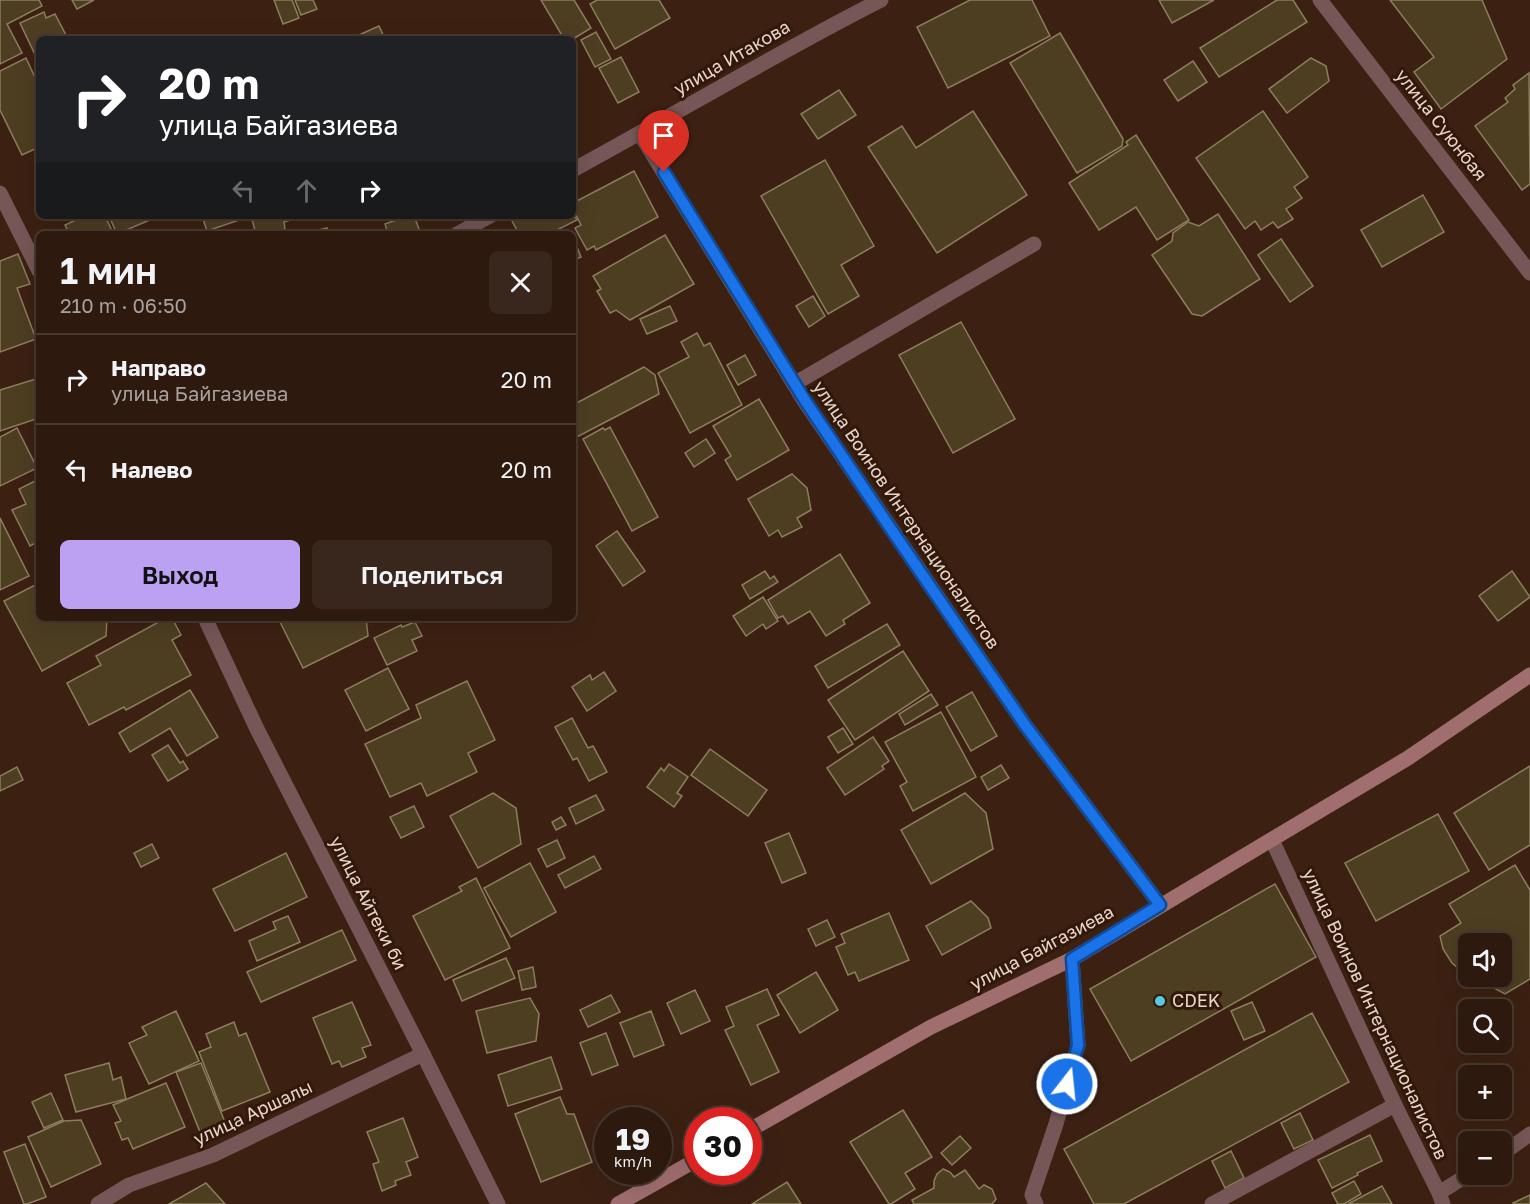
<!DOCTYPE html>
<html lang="ru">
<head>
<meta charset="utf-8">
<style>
  :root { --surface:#2d190e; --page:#39261c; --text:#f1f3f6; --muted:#a7a09e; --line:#48382e; --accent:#bca0f2 }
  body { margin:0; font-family:"Golos Text",sans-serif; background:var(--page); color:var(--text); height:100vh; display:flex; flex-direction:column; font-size:22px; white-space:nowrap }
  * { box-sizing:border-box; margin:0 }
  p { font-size:20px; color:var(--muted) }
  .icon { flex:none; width:33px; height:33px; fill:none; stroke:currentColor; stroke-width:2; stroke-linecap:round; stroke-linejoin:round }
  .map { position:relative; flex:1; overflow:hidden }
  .drawer { position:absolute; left:36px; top:231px; width:540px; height:390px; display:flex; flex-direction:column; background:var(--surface); border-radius:9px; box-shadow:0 6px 24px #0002,0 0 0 2px var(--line) }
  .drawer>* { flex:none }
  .hud { position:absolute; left:36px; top:36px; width:540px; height:183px; border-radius:9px; box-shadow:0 6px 24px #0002,0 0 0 2px var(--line); background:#202124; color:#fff; overflow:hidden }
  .fabs { position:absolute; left:1458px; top:933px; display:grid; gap:12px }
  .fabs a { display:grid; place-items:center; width:54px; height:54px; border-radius:9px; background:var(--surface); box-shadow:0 6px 24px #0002,0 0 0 2px var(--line); font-size:30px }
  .speed { position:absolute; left:594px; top:1107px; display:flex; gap:12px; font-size:30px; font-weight:700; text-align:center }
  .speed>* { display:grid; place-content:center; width:78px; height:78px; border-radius:50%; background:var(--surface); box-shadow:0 6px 24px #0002,0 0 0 2px var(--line); line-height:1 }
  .speed small { font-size:15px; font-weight:400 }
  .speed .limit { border:9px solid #d22; background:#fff; color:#111 }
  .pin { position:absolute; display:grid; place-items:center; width:51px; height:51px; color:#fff; margin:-62px -26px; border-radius:50% 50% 50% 0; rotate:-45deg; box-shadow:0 0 6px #0007 }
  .pin .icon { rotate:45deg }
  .me { position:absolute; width:66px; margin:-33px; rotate:16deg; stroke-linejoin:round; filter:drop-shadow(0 0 4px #0008) }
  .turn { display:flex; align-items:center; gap:21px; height:126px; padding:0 24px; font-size:27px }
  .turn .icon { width:78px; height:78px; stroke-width:2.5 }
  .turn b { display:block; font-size:42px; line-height:51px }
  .lanes { display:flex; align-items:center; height:57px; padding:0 24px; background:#0003; justify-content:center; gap:30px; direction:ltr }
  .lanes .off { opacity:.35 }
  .round { display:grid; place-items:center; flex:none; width:63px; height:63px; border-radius:9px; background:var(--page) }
  .summary { display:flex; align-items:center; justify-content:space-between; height:102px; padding:0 24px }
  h1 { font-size:36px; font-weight:600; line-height:45px }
  .primary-button { display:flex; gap:12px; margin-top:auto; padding:12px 24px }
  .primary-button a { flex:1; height:69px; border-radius:9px; background:var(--accent); color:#111; font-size:24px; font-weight:600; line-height:69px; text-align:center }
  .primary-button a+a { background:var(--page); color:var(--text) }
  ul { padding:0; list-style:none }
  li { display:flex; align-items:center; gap:18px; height:90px; padding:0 24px; border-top:2px solid var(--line) }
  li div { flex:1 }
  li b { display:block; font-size:22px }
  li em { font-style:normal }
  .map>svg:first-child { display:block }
  .building { fill:#4d3e22; stroke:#8d7d5f; stroke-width:1.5 }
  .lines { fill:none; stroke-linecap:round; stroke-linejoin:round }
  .lane { stroke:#765657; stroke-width:15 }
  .street { stroke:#765657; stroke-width:15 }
  .secondary { stroke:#a16e70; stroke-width:15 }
  .route-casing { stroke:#114b97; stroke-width:15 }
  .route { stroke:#1a73e8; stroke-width:10 }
  .poi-dot { fill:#55cadf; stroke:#311809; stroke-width:2 }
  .labels { text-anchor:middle; stroke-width:6; stroke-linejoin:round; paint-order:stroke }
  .street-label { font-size:18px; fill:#e7d5cb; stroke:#311809 }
  .poi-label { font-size:18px; fill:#e7d5cb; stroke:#311809; text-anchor:start }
</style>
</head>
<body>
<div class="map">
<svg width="1530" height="1204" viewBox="0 0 1530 1204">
  <rect width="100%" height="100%" fill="#3c2113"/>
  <g class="building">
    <polygon points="0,0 39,0 42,6 7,24 22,53 0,64"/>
    <polygon points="72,0 94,0 77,9"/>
    <polygon points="274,0 292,0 299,18 283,24"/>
    <polygon points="295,0 313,0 317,9 301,15"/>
    <polygon points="541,0 574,0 591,28 573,39 564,39"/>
    <polygon points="597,0 659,0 670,18 615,49 590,4"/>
    <polygon points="970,0 1032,0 1050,36 948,88 917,27"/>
    <polygon points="1159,0 1214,0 1172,23"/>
    <polygon points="1277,0 1293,0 1307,22 1219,77 1200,48"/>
    <polygon points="1390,0 1482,0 1507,59 1441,109 1414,72 1434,57"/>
    <polygon points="44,12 46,18 55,14 68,39 39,39 39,63 20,23"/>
    <polygon points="379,26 385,39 350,39"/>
    <polygon points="596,32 611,59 595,67 581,40"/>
    <polygon points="1060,33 1123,139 1122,146 1077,173 1010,63"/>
    <polygon points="621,57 639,92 618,103 599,68"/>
    <polygon points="26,58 39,86 39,147 22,155 0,110 0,71"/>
    <polygon points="1311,58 1326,66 1329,81 1287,113 1269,89"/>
    <polygon points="1193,61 1207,82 1178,101 1164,80"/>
    <polygon points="1529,73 1530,184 1522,190 1475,126 1508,102 1505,98 1515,89 1513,85"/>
    <polygon points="839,90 856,115 818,139 801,114"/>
    <polygon points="973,111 1027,195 937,253 868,147 902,126 916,148"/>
    <polygon points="1263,111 1308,177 1294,187 1302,198 1286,209 1293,219 1278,228 1273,222 1261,230 1255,221 1245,229 1196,158"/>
    <polygon points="1136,135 1189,220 1157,240 1136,207 1099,230 1069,183 1128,145 1126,142"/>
    <polygon points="825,160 874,246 841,265 859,296 828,314 761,196"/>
    <polygon points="634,171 658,217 596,250 594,246 587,250 575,228 581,225 573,209 573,203"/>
    <polygon points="1423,195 1444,232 1382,267 1361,230"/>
    <polygon points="573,213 577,220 549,234 519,234 511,219 516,216 573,216"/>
    <polygon points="1218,214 1260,279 1202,316 1192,314 1152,255 1172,241 1173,233 1188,222 1199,226"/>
    <polygon points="84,216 105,216 113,233 69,234 65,225"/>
    <polygon points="109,216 159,216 117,234"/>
    <polygon points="202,216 247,216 248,217 207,231"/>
    <polygon points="251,216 296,216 297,218 284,222 285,229 267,234 256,234"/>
    <polygon points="407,216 414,216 421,234 388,234 385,224"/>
    <polygon points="327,228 328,234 302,234"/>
    <polygon points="665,235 694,284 630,320 616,310 610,313 597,291 601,289 593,276"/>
    <polygon points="573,237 581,257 573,260"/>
    <polygon points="1281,239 1313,286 1290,302 1258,255"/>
    <polygon points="18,254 30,284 17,288 36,339 0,352 0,261"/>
    <polygon points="813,296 825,316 809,327 796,306"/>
    <polygon points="670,306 677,321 647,334 640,319"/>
    <polygon points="961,322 1015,419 953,453 899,355"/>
    <polygon points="697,333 704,346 710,343 742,405 690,433 658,373 689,357 681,342"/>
    <polygon points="745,355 756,375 738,385 727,365"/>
    <polygon points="644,367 655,375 659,394 573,439 573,405"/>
    <polygon points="39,378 39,418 0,431 0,390"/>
    <polygon points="759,399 789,450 737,480 725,460 731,456 713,426"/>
    <polygon points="610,427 658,517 632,531 583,439 603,428 605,430"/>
    <polygon points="17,428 37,468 0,486 0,437"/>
    <polygon points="706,439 715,453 694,467 685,453"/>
    <polygon points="792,474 807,488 811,510 797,518 802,527 782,537 778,530 769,536 748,499"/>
    <polygon points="39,479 39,541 30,546 12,510 26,504 19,489"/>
    <polygon points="0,518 29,576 0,590"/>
    <polygon points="617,531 645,571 623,586 596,546"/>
    <polygon points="840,554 870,603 843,620 845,624 826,636 810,611 788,624 783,616 778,618 768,600"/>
    <polygon points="765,571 770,579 774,576 778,582 750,599 742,585"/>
    <polygon points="1512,571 1530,597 1498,621 1479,596"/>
    <polygon points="39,583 39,618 107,618 106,636 42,671 4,601"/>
    <polygon points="763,597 778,621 766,629 763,624 746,636 733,616"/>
    <polygon points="166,618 172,618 181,635 172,640 191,675 126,710 124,707 89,725 67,683 101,665 96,656"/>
    <polygon points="278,618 366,618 368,636 303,668"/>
    <polygon points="415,622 422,636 412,640 417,651 387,665 374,638 401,625 402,627"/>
    <polygon points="887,624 900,645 828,688 815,666"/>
    <polygon points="903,651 929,691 855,740 828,700"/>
    <polygon points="388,668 409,709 366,731 345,690"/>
    <polygon points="604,672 616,691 587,711 572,687 590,675 592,680"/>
    <polygon points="467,681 495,740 468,753 477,772 427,796 421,783 390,797 365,744 421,718 416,705"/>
    <polygon points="190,690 218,737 187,756 170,728 130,752 119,733"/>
    <polygon points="972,692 997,736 971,751 946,707"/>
    <polygon points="931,694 938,705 905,725 899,714"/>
    <polygon points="941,712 976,777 913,811 900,786 907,782 885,742"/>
    <polygon points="572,718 588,748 593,746 607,772 589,781 577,758 573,760 555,727"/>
    <polygon points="843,728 853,744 838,753 828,737"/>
    <polygon points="873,737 889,761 882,766 884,769 845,795 827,768"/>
    <polygon points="168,745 180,763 183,761 188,769 168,781 152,755"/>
    <polygon points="710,749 767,790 748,816 691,775"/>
    <polygon points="669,764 688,777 677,793 682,796 674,807 647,787 661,768 664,771"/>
    <polygon points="1001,765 1009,778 988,790 981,777"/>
    <polygon points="1530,766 1530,845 1489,870 1454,813"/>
    <polygon points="17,767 23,780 0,791 0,776"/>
    <polygon points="493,793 516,808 521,844 478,868 450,816"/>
    <polygon points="965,793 986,813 993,849 931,884 901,830"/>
    <polygon points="596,795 604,810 576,824 569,808"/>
    <polygon points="414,806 424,827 401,838 390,817"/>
    <polygon points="1438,814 1469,871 1376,921 1345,863"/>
    <polygon points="561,817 566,825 556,830 552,822"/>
    <polygon points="789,833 806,873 782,883 765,843"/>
    <polygon points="557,840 565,858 547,867 538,849"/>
    <polygon points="152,844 159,858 141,867 134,853"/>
    <polygon points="286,853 307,897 235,931 213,889"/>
    <polygon points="594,856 601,869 565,888 558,875"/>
    <polygon points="530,863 556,912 511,937 484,888"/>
    <polygon points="1515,865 1530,890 1530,979 1505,994 1490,986 1483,976 1502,976 1502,944 1468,944 1468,972 1463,972 1452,963 1443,949 1440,936 1461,923 1449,904"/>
    <polygon points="476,878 510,948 445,980 413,916 462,891 459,887"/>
    <polygon points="1275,884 1316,957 1131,1061 1090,989"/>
    <polygon points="971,901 988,918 991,928 942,955 926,926"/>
    <polygon points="889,913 909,960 859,981 855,972 848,975 836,947 845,943 841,934"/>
    <polygon points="288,916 300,942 257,961 249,941 276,929 273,922"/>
    <polygon points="827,920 835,937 816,946 808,929"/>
    <polygon points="342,930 356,960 261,1002 247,972"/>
    <polygon points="506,958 515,978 462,1001 453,980"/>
    <polygon points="533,967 536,987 522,990 518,971"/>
    <polygon points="816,972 838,1010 800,1033 777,995"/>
    <polygon points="767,989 779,1015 757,1025 779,1072 751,1085 725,1030 734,1026 726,1007"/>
    <polygon points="695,990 710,1021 681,1034 667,1003"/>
    <polygon points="611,995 620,1012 588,1027 580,1010"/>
    <polygon points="530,998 539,1014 536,1041 487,1053 476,1011"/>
    <polygon points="352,1002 371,1045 362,1048 366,1057 342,1067 339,1061 332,1064 313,1018"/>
    <polygon points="1252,1002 1265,1031 1244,1040 1231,1011"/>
    <polygon points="176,1011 199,1061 149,1084 129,1043 147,1035 142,1027"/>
    <polygon points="651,1011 664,1045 634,1057 620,1023"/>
    <polygon points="1312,1013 1349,1082 1124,1204 1094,1204 1064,1149"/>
    <polygon points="234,1022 239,1036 246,1033 270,1092 222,1111 199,1052 211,1047 206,1034"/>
    <polygon points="606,1033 618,1065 592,1075 580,1043"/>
    <polygon points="551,1057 562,1089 508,1106 498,1075"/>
    <polygon points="109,1063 113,1080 121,1077 126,1099 76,1112 65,1075"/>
    <polygon points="201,1063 225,1122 200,1132 176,1072"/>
    <polygon points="166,1083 185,1127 133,1149 128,1138 122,1140 115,1123 121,1121 113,1105"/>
    <polygon points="51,1093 63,1120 44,1128 32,1102"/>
    <polygon points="560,1097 567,1114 574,1114 592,1162 541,1182 515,1114"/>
    <polygon points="903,1110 932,1157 905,1173 915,1189 891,1204 889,1204 850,1142"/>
    <polygon points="1300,1113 1313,1140 1294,1149 1281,1123"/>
    <polygon points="403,1118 418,1157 406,1162 411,1175 395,1181 396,1185 382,1191 373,1164 379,1162 367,1132"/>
    <polygon points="81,1120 101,1164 51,1187 28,1137 64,1121"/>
    <polygon points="1370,1135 1382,1161 1357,1173 1358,1175 1332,1188 1318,1160"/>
    <polygon points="960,1136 971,1148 952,1165 941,1153"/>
    <polygon points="25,1144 46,1197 27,1204 24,1204 4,1152"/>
    <polygon points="1231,1151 1244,1178 1225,1188 1212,1161"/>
    <polygon points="943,1169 950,1172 954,1177 965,1170 979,1189 984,1185 992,1189 996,1199 992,1204 914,1204 912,1200 934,1188 934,1181 937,1174"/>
    <polygon points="1354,1181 1361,1194 1344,1204 1338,1204 1332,1193"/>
    <polygon points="787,1182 801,1204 752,1204"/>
    <polygon points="206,1183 225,1204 169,1204"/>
    <polygon points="1382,1186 1392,1204 1348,1204"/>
    <polygon points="1530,1195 1530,1204 1514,1204 1513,1203"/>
  </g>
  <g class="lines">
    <polyline class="lane" points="794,384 1034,244"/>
    <g class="street">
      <polyline points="1320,0 1530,273"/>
      <polyline points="640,134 805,402 1025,725 1160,905"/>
      <path d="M573,170C676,114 776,53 881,0"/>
      <polyline points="0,193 39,271"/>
      <polyline points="457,234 490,216"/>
      <polyline points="205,618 257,729 423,1054 498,1204"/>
      <polyline points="1272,840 1395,1105 1439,1193 1443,1204"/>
      <polyline points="1502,1154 1530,1134"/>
      <polyline points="1439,1193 1469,1174"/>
      <polyline points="98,1204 129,1185 213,1155 423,1054"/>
      <polyline points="1036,1204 1032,1195 1056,1124 1078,1045 1072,959"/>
      <polyline points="1212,1204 1395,1105"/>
    </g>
    <g class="secondary">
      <polyline points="748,1131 931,1027 1072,959 1408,758 1530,675"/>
      <polyline points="618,1204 698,1159"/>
    </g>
  </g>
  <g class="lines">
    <defs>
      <polyline id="route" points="664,172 806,402 891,529 1025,725 1160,905 1072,959 1078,1045 1067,1084"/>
    </defs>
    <use href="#route" class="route-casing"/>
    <use href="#route" class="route"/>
  </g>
  <circle class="poi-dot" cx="1160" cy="1001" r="6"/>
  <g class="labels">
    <g class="street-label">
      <text transform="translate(732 58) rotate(-30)" y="6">улица Итакова</text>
      <text transform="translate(1441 125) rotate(52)" y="6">улица Суюнбая</text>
      <text transform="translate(906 515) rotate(56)" y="6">улица Воинов Интернационалистов</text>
      <text transform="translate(368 903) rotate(63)" y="6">улица Айтеки би</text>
      <text transform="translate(1042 948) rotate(-28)" y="6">улица Байгазиева</text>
      <text transform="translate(1375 1014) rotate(65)" y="6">улица Воинов Интернационалистов</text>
      <text transform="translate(253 1113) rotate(-25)" y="6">улица Аршалы</text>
    </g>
    <g class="poi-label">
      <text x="1172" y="1007">CDEK</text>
    </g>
  </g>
</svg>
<div class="fabs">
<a><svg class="icon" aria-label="sound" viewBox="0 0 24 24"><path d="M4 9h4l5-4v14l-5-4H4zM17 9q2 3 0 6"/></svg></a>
<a><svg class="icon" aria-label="search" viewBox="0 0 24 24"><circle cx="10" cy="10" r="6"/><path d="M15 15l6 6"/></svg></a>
<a>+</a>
<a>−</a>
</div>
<div class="speed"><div>19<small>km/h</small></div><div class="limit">30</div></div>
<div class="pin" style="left:664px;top:172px;background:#d93025"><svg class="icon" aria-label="arrive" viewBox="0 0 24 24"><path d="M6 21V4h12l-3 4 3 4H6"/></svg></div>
<svg class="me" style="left:1067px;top:1084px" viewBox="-20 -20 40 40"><circle r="17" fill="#1a73e8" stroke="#fff" stroke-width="3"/><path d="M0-11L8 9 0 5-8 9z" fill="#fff"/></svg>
<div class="hud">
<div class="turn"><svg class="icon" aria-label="right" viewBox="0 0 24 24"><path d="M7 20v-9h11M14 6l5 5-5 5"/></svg><div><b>20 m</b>улица Байгазиева</div></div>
<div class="lanes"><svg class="icon off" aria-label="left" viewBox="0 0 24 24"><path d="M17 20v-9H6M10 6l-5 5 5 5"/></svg><svg class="icon off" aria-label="ahead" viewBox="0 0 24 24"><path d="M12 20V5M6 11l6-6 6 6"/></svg><svg class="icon" aria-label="right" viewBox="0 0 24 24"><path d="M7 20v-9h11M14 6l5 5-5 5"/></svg></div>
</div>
<section class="drawer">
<div class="summary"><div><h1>1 мин</h1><p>210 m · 06:50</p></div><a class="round"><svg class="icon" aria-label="close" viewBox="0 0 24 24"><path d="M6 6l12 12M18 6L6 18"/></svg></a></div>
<ul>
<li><svg class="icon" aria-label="right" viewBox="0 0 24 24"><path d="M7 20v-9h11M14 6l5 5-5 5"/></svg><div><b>Направо</b><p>улица Байгазиева</p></div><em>20 m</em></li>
<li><svg class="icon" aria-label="left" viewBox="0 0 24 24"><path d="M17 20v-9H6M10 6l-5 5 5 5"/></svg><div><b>Налево</b></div><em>20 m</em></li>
</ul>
<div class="primary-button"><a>Выход</a><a>Поделиться</a></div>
</section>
</div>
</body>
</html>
